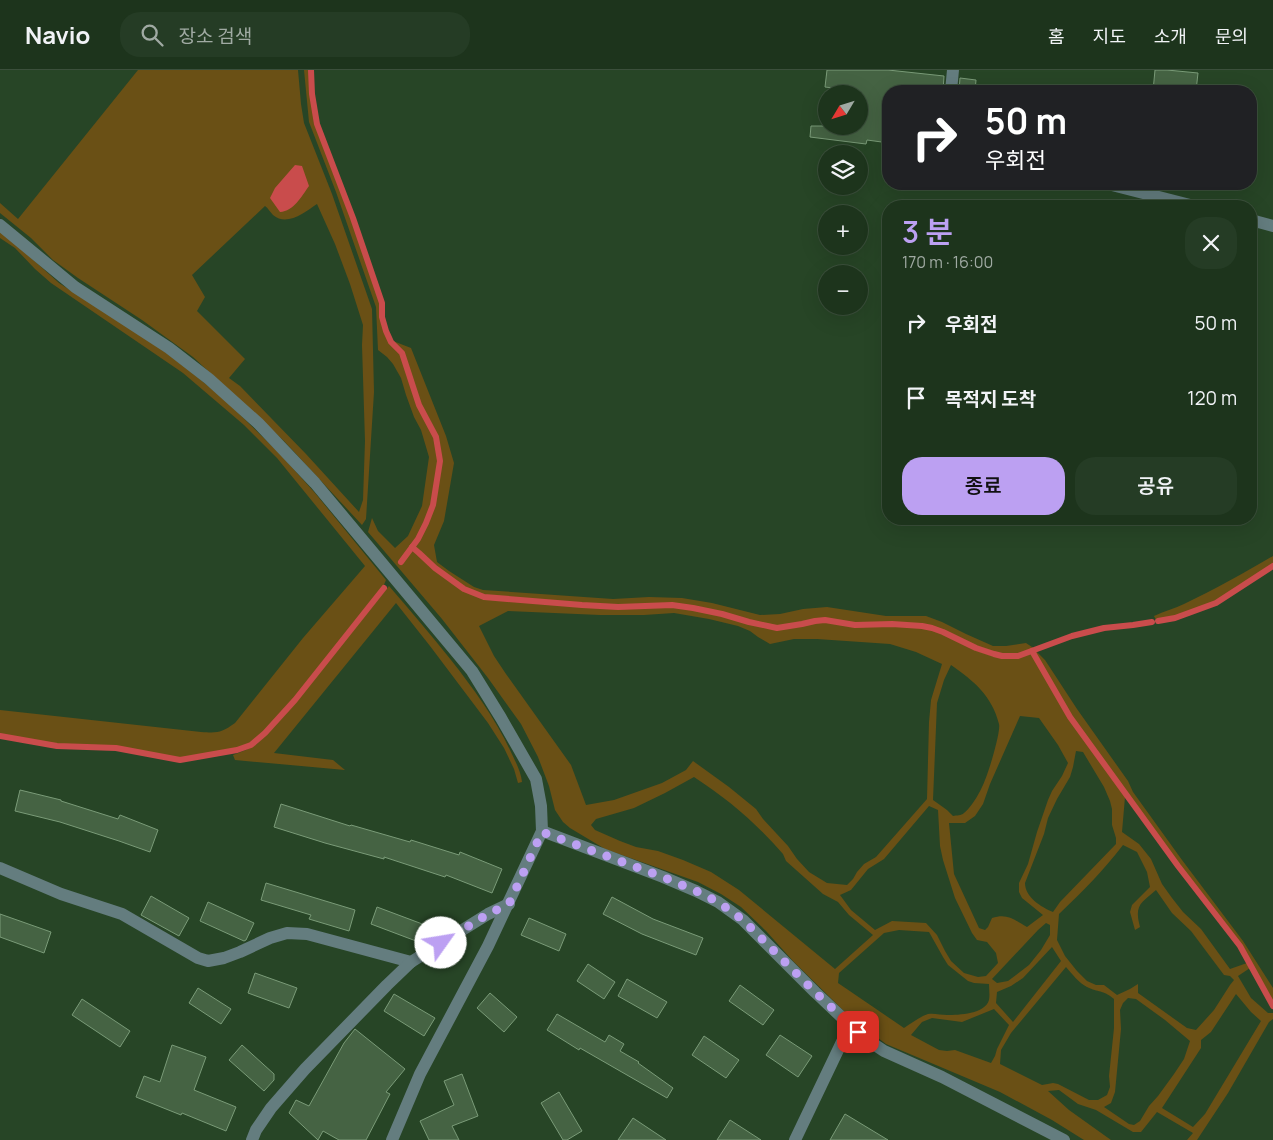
<!DOCTYPE html>
<html lang="ko">
<head>
<meta charset="utf-8">
<style>
  :root { --surface:#1d341c; --page:#253c25; --text:#f1f3f6; --muted:#a0aaa3; --line:#3b4f3b; --accent:#bca0f2 }
  body { margin:0; font-family:Manrope,"Noto Sans KR",sans-serif; background:var(--page); color:var(--text); height:100vh; display:flex; flex-direction:column; font-size:19px; white-space:nowrap }
  * { box-sizing:border-box; margin:0 }
  p { font-size:16px; color:var(--muted) }
  .icon { flex:none; width:28px; height:28px; fill:none; stroke:currentColor; stroke-width:2; stroke-linecap:round; stroke-linejoin:round }
  .map { position:relative; flex:1; overflow:hidden }
  .drawer { position:absolute; left:882px; top:130px; width:375px; height:325px; display:flex; flex-direction:column; background:var(--surface); border-radius:20px; box-shadow:0 5px 20px #0002,0 0 0 1px var(--line) }
  .drawer>* { flex:none }
  .top-card { position:absolute; left:882px; top:15px; width:375px; height:105px; border-radius:20px; box-shadow:0 5px 20px #0002,0 0 0 1px var(--line); background:#202124; color:#fff; overflow:hidden }
  .needle { width:32px; rotate:232deg }
  .controls { position:absolute; left:818px; top:15px; display:grid; gap:10px }
  .controls a { display:grid; place-items:center; width:50px; height:50px; border-radius:50%; background:var(--surface); box-shadow:0 5px 20px #0002,0 0 0 1px var(--line); font-size:25px }
  .pin { position:absolute; display:grid; place-items:center; width:42px; height:42px; color:#fff; margin:-21px; border-radius:10px; box-shadow:0 2px 8px #0006 }
  .me { position:absolute; width:55px; margin:-28px; rotate:58deg; stroke-linejoin:round; filter:drop-shadow(0 0 4px #0008) }
  .turn { display:flex; align-items:center; gap:18px; height:105px; padding:0 20px; font-size:22px }
  .turn .icon { width:65px; height:65px; stroke-width:2.5 }
  .turn b { display:block; font-size:35px; line-height:42px }
  .round { display:grid; place-items:center; flex:none; width:52px; height:52px; border-radius:20px; background:var(--page) }
  .overview { display:flex; align-items:center; justify-content:space-between; height:85px; padding:0 20px }
  h1 { font-size:30px; font-weight:600; line-height:38px; color:var(--accent) }
  .action { display:flex; gap:10px; margin-top:auto; padding:10px 20px }
  .action a { flex:1; height:58px; border-radius:20px; background:var(--accent); color:#111; font-size:20px; font-weight:600; line-height:58px; text-align:center }
  .action a+a { background:var(--page); color:var(--text) }
  ul { padding:0; list-style:none }
  li { display:flex; align-items:center; gap:15px; height:75px; padding:0 20px }
  li div { flex:1 }
  li b { display:block; font-size:19px }
  li em { font-style:normal }
  header { display:flex; align-items:center; gap:30px; box-sizing:border-box; height:70px; padding:0 25px; background:var(--surface); border-bottom:1px solid var(--line) }
  header strong { font-size:24px }
  nav { display:flex; gap:28px; margin-inline-start:auto; font-size:18px }
  .search { width:350px; height:45px; background:var(--page); display:flex; align-items:center; gap:12px; box-sizing:border-box; padding:0 18px; border-radius:20px; color:var(--muted); font-size:19px }
  .map>svg:first-child { display:block }
  .green { fill:#6a5015; fill-rule:evenodd }
  .water { fill:#c94c4c }
  .lines { fill:none; stroke-linecap:round; stroke-linejoin:round }
  .stream { stroke:#c94c4c; stroke-width:6 }
  .building { fill:#456343; stroke:#7a9b78 }
  .street { stroke:#647d7f; stroke-width:12 }
  .route { stroke:#bca0f2; stroke-width:9; stroke-dasharray:0 16.2 }
</style>
</head>
<body>
<header>
<strong>Navio</strong>
<div class="search"><svg class="icon" aria-label="search" viewBox="0 0 24 24"><circle cx="10" cy="10" r="6"/><path d="M15 15l6 6"/></svg>장소 검색</div>
<nav><a>홈</a><a>지도</a><a>소개</a><a>문의</a></nav>
</header>
<div class="map">
<svg width="1273" height="1070" viewBox="0 0 1273 1070">
  <rect width="100%" height="100%" fill="#274526"/>
  <g class="green">
    <path d="M138,0H298L301,34L304,53L332,124L372,239L374,322L366,449L362,455L284,371L193,287L142,250L78,208L53,190L31,168L0,143V133L18,149ZM317,134L335,174L350,214L363,255L362,275L365,371L363,430L359,442L306,384L240,316L229,308L245,289L197,241L205,227L192,205L265,136C268,138 270,142 273,145C287,157 305,142 317,134Z"/>
    <path d="M304,0H309L310,25L315,55L351,149L380,233L381,247L384,261L390,272L400,284L418,335L434,367L438,391L431,435L425,453L417,468L400,491L403,493L412,479L434,500L463,520L484,529L582,537L617,538L672,537L692,539L722,545L749,554L776,560L815,553L825,552L855,557L892,556L922,558L932,559L943,563L976,579L993,585L1002,587H1018L1031,583L1068,647L1125,727L1122,762L1139,774L1151,789L1162,814L1172,828L1183,842L1201,859L1230,899L1247,893L1250,898L1238,906L1251,928L1268,943H1273V949L1269,952L1228,1023L1197,1070H1187L1193,1063L1157,1042L1141,1062H1133L1096,1040L1078,1034L1059,1020L1048,1021L1069,1040L1111,1070H1084L1052,1050L1000,1022L886,974L850,947L793,891L766,861L741,837L721,824L698,812L605,779L570,758L563,752L555,740L549,716L538,687L521,654L488,608L442,549L368,462L372,448L378,461L395,478L408,466L422,436L429,387L421,360L414,347L406,325L401,308L393,294L387,287L378,280L376,237L336,122L309,52ZM508,541L600,545H644L674,543L709,549L738,556L750,561L758,567L770,574L794,569H817L890,574L916,582L942,594L931,630L929,652L927,729L876,787L864,794L857,802L853,809L847,815L827,813L809,802L797,789L788,776L763,749L756,739L729,717L693,691L686,700L662,713L614,730L586,735L571,695L506,604L494,586L479,556ZM951,595C974,611 992,626 999,654C1001,661 989,701 985,710C982,719 972,737 964,743C961,746 957,745 953,746L947,740L933,730L937,633L944,610ZM1020,646L1039,648L1058,675L1068,693L1062,706L1052,721L1048,730L1037,762L1028,794L1019,813V822L1022,828L1043,845L1027,857C1014,850 1008,843 992,848L988,857L985,860L979,858L954,804L949,753H965L975,746L983,734L990,714ZM1076,681L1083,682L1104,717L1110,731L1112,739V755L1116,768V774L1060,832L1053,842C1041,837 1025,827 1025,813L1044,764L1048,748L1057,729L1070,707L1073,697ZM694,707C728,729 757,754 783,784L786,791L823,824L838,832L849,845L873,865L835,899L739,820L711,802L683,790L658,781L636,777L620,771L595,760L591,755L596,749L634,738L665,723ZM929,736L938,740L940,776L943,790L955,828L972,863L977,870L987,872L996,883L998,893L986,906L978,907L964,903L951,891L945,881L937,865L926,853L892,851L875,860L851,840L840,825L851,820L868,799L884,789ZM1123,775L1137,782L1147,802L1150,817L1132,835L1130,842L1135,860L1140,857C1134,835 1141,833 1156,820L1172,843L1191,861L1224,905L1230,906L1234,910L1230,915L1214,940L1196,960L1187,958L1138,923V914L1130,919L1117,925L1104,915H1096L1087,911L1077,901L1065,886L1057,870L1059,844C1083,821 1103,801 1123,775ZM1046,853L1050,855V865L1041,880L1029,895L1008,911L997,913L992,909L1038,860ZM899,860L929,862L943,887L948,895L968,911L974,913L989,914C989,919 990,925 989,930C985,944 959,945 947,945C941,945 934,943 928,944C919,947 912,953 904,958L838,913L839,903L884,863ZM1052,877L1061,891L1013,952L996,933L997,922L1011,916L1023,908ZM1066,897C1072,904 1079,913 1087,917C1099,923 1102,919 1114,929V958L1109,1006L1110,1017L1107,1025L1098,1030H1089L1058,1014L1053,1013L1042,1015L1000,994L1001,980L1011,963ZM1236,924L1251,942L1261,951L1205,1044L1193,1057L1162,1038L1201,978V970L1211,962ZM1128,928L1136,929L1165,950L1190,971L1184,989L1174,1004L1158,1026L1149,1036L1140,1051L1134,1055L1129,1054L1104,1037L1111,1033L1115,1022L1121,959L1120,940L1123,933ZM994,939L1009,955L997,979L995,986L991,993L955,980L947,981L939,980L911,965L922,952L932,948L962,952Z"/>
    <path d="M0,160L59,213L161,279L186,298L224,329L279,383L315,423L386,510L383,517L294,629L280,645L251,674L237,679L180,689L116,677L57,675L0,664V640L201,662C218,663 221,663 235,653L303,568L365,496L277,388L244,355L183,303L51,213L35,199L15,178L0,168Z"/>
    <path d="M393,271L411,278L446,366L454,393L444,451L434,475L437,492L449,501L474,517L483,520L613,529L649,527L682,528L712,533L760,545L780,544L803,539L827,537L886,546H926L942,552L966,564L993,576H1006L1026,573L1035,579L1018,584H1002L994,582L977,576L944,560L932,556L922,555L892,553L855,554L825,549L814,550L802,553L777,556L750,551L723,542L693,536L672,534L617,535L582,534L484,526L465,518L436,497L414,477C435,450 446,400 438,367C434,354 424,342 419,330C414,316 410,295 403,283C400,278 396,275 393,271Z"/>
    <path d="M1273,486V494L1215,532L1174,547L1156,550L1154,546C1164,541 1174,539 1184,534C1214,520 1244,503 1273,486Z"/>
    <path d="M389,516C410,540 431,565 451,590C473,618 495,648 510,680C515,691 521,701 522,712L518,713L514,699L504,678L488,653L430,576L396,533L274,683L333,690L345,700L235,690L233,685L246,680L257,674L282,648Z"/>
    <polygon points="1036,581 1045,590 1077,639 1128,711 1133,722 1182,790 1243,871 1273,918 1273,933 1241,875 1179,795 1071,646 1034,582"/>
  </g>
  <path class="water" d="M295,95L302,96L309,116C301,127 294,141 280,142L270,128L275,118Z"/>
  <g class="lines">
    <g class="stream">
      <polyline points="311,0 312,24 317,54 353,148 382,233 382,247 386,261 391,272 402,283 419,335 436,367 440,391 433,435 426,453 418,469 401,492"/>
      <polyline points="412,477 419,483 435,498 464,519 484,527 582,535 618,537 672,535 693,538 722,544 749,552 777,558 802,554 815,551 825,550 855,555 892,554 922,556 932,558 943,562 976,578 994,584 1002,586 1018,586 1072,566 1104,558 1133,555 1152,552"/>
      <polyline points="1158,551 1175,548 1216,533 1273,496"/>
      <polyline points="1032,581 1070,647 1178,796 1240,876 1273,936"/>
      <polyline points="0,666 57,676 116,678 180,690 237,680 251,675 265,663 295,630 384,518"/>
    </g>
  </g>
  <g class="building">
    <polygon points="827,0 888,0 944,6 943,21 889,21 889,73 867,70 866,74 810,67 811,56 859,56 859,21 825,17"/>
    <polygon points="1155,0 1167,0 1198,3 1196,21 1153,21"/>
    <polygon points="960,8 976,10 975,21 959,21"/>
    <polygon points="20,720 61,730 61,731 118,749 120,745 158,760 150,782 119,771 60,752 15,741"/>
    <polygon points="281,734 350,756 351,755 410,772 411,770 459,785 460,782 502,799 492,823 446,805 445,807 384,787 384,789 325,773 274,757"/>
    <polygon points="266,813 355,840 349,861 309,849 311,845 261,830"/>
    <polygon points="151,826 189,848 179,866 141,845"/>
    <polygon points="612,827 653,849 703,868 696,885 642,864 603,844"/>
    <polygon points="208,832 254,853 246,870 244,871 200,851"/>
    <polygon points="377,837 433,858 427,872 424,874 371,854"/>
    <polygon points="0,844 51,862 44,883 0,867"/>
    <polygon points="529,848 566,864 559,881 521,865"/>
    <polygon points="588,894 615,912 604,929 577,911"/>
    <polygon points="255,903 297,918 289,938 248,923"/>
    <polygon points="627,909 667,932 657,948 618,926"/>
    <polygon points="740,915 774,940 763,955 729,931"/>
    <polygon points="198,918 231,939 221,954 189,933"/>
    <polygon points="490,923 517,947 504,962 477,938"/>
    <polygon points="394,924 435,948 424,966 384,941"/>
    <polygon points="82,929 130,961 120,977 72,945"/>
    <polygon points="557,944 605,972 609,965 624,974 620,981 639,992 638,993 673,1018 667,1028 580,978 579,980 547,960"/>
    <polygon points="355,959 405,999 386,1022 390,1024 366,1070 339,1070 323,1061 318,1070 289,1043 296,1030 309,1036 344,973"/>
    <polygon points="780,965 812,986 798,1007 766,985"/>
    <polygon points="704,966 739,990 726,1008 692,985"/>
    <polygon points="172,975 206,987 194,1020 236,1037 226,1061 182,1043 181,1045 136,1027 144,1006 160,1012"/>
    <polygon points="242,975 274,1004 274,1010 264,1021 229,990"/>
    <polygon points="462,1004 478,1046 452,1056 459,1070 429,1070 420,1051 454,1035 444,1011"/>
    <polygon points="559,1022 582,1061 567,1070 563,1070 541,1033"/>
    <polygon points="845,1044 888,1070 830,1070"/>
    <polygon points="633,1048 666,1070 618,1070"/>
    <polygon points="730,1050 761,1070 717,1070"/>
  </g>
  <g class="lines">
    <g class="street">
      <polyline points="951,21 953,0"/>
      <polyline points="1108,114 1194,136"/>
      <polyline points="1251,150 1273,156"/>
      <polyline points="0,155 75,217 169,278 209,309 258,353 315,413 472,601 501,648 536,709 541,736 542,761 488,876 420,1004 392,1070"/>
      <polyline points="542,761 663,807 696,821 718,832 743,850 815,922 850,955 866,969 884,981 942,1007 1064,1070"/>
      <polyline points="0,798 61,824 122,844 198,888 208,891 224,888 240,882 270,868 287,863 307,864 411,892"/>
      <polyline points="252,1070 256,1060 271,1038 305,999 387,915 411,892 488,844 509,834"/>
      <polyline points="795,1070 850,955"/>
    </g>
  </g>
  <g class="lines">
    <polyline class="route" points="441,873 488,844 509,834 542,762 663,807 696,821 718,832 743,850 815,922 858,962"/>
  </g>
</svg>
<div class="controls">
<a><svg class="needle" viewBox="-14 -14 28 28"><path d="M0-13l5 13h-10z" fill="#e53935"/><path d="M0 13l5-13h-10z" fill="#a0aaa3"/></svg></a>
<a><svg class="icon" aria-label="layers" viewBox="0 0 24 24"><path d="M12 4l9 5-9 5-9-5zM3 14l9 5 9-5"/></svg></a>
<a>+</a>
<a>−</a>
</div>
<div class="pin" style="left:858px;top:962px;background:#d93025"><svg class="icon" aria-label="arrive" viewBox="0 0 24 24"><path d="M6 21V4h12l-3 4 3 4H6"/></svg></div>
<svg class="me" style="left:441px;top:873px" viewBox="-20 -20 40 40"><circle r="19" fill="#fff"/><path d="M0-13L10 11 0 6-10 11z" fill="#bca0f2"/></svg>
<div class="top-card">
<div class="turn"><svg class="icon" aria-label="right" viewBox="0 0 24 24"><path d="M7 20v-9h11M14 6l5 5-5 5"/></svg><div><b>50 m</b>우회전</div></div>
</div>
<section class="drawer">
<div class="overview"><div><h1>3 분</h1><p>170 m · 16:00</p></div><a class="round"><svg class="icon" aria-label="close" viewBox="0 0 24 24"><path d="M6 6l12 12M18 6L6 18"/></svg></a></div>
<ul>
<li><svg class="icon" aria-label="right" viewBox="0 0 24 24"><path d="M7 20v-9h11M14 6l5 5-5 5"/></svg><div><b>우회전</b></div><em>50 m</em></li>
<li><svg class="icon" aria-label="arrive" viewBox="0 0 24 24"><path d="M6 21V4h12l-3 4 3 4H6"/></svg><div><b>목적지 도착</b></div><em>120 m</em></li>
</ul>
<div class="action"><a>종료</a><a>공유</a></div>
</section>
</div>
</body>
</html>
